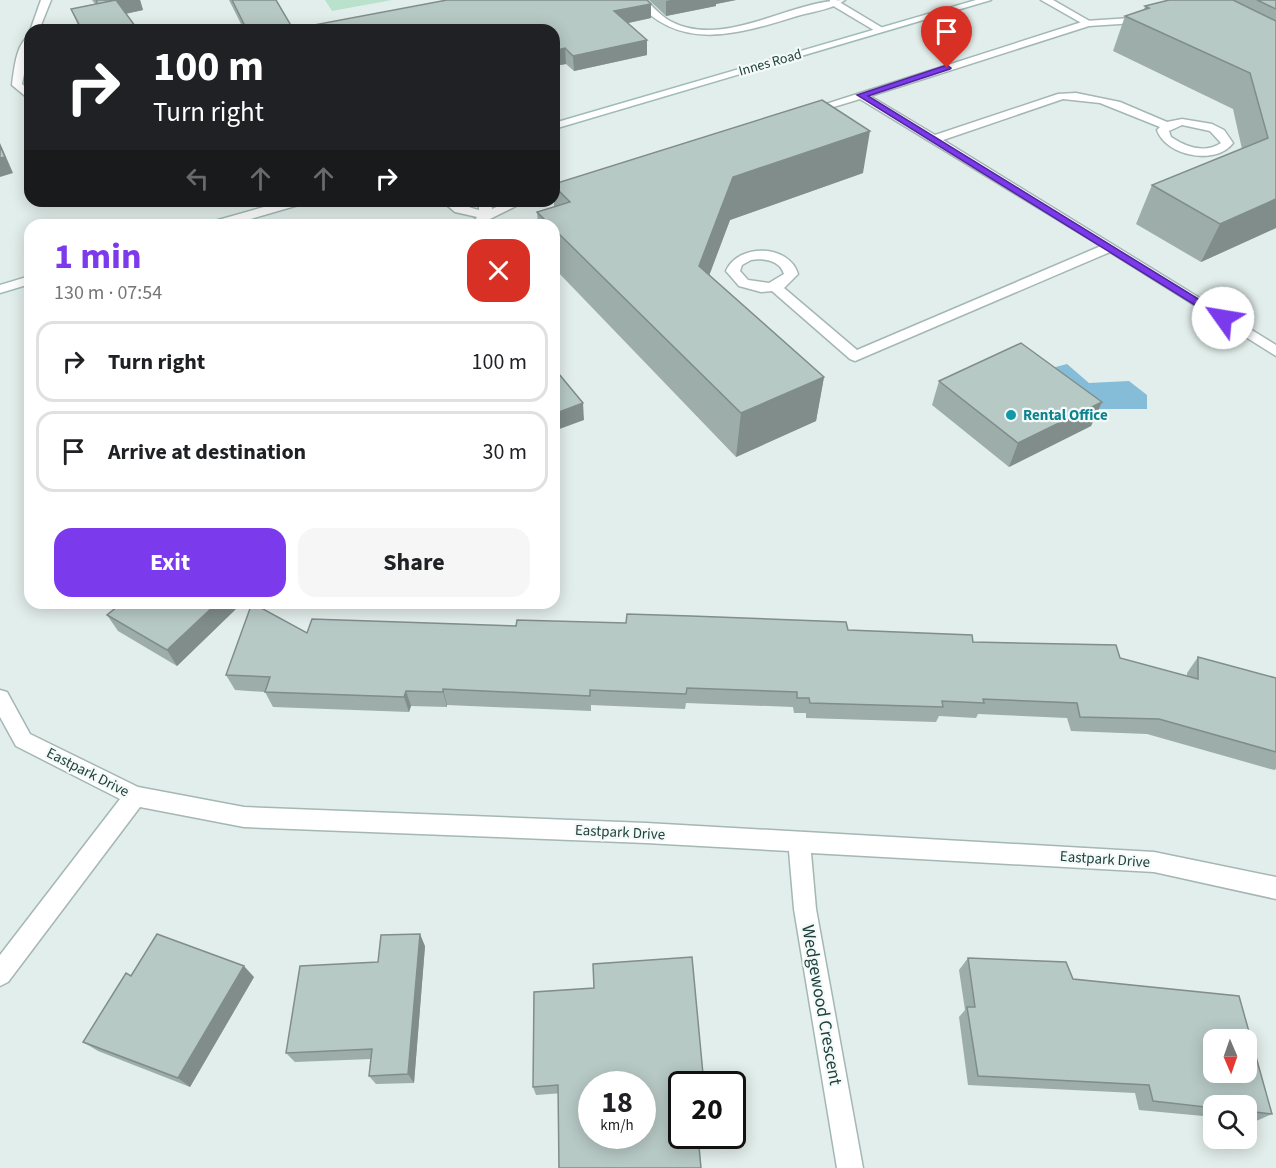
<!DOCTYPE html>
<html lang="en">
<head>
<meta charset="utf-8">
<style>
  :root { --surface:#fff; --page:#f6f6f6; --text:#202124; --muted:#757577; --line:#e0e0e0; --accent:#7c3aed }
  body { margin:0; font-family:"Source Sans 3",sans-serif; background:var(--page); color:var(--text); height:100vh; display:flex; flex-direction:column; font-size:22px; white-space:nowrap }
  * { box-sizing:border-box; margin:0 }
  p { font-size:20px; color:var(--muted) }
  .icon { flex:none; width:33px; height:33px; fill:none; stroke:currentColor; stroke-width:2; stroke-linecap:round; stroke-linejoin:round }
  .map { position:relative; flex:1; overflow:hidden }
  .drawer { position:absolute; left:24px; top:219px; width:536px; height:390px; display:flex; flex-direction:column; background:var(--surface); border-radius:18px; box-shadow:0 3px 15px #0003 }
  .drawer>* { flex:none }
  .guide { position:absolute; left:24px; top:24px; width:536px; height:183px; border-radius:18px; box-shadow:0 3px 15px #0003; background:#202124; color:#fff; overflow:hidden }
  .needle { width:39px; rotate:178deg }
  .controls { position:absolute; left:1203px; top:1029px; display:grid; gap:12px }
  .controls a { display:grid; place-items:center; width:54px; height:54px; border-radius:12px; background:var(--surface); box-shadow:0 3px 15px #0003; font-size:30px }
  .speed { position:absolute; left:578px; top:1071px; display:flex; gap:12px; font-size:30px; font-weight:700; text-align:center }
  .speed>* { display:grid; place-content:center; width:78px; height:78px; border-radius:50%; background:var(--surface); box-shadow:0 3px 15px #0003; line-height:1 }
  .speed small { font-size:15px; font-weight:400 }
  .speed .limit { border:3px solid #111; border-radius:9px; background:#fff; color:#111 }
  .pin { position:absolute; display:grid; place-items:center; width:51px; height:51px; color:#fff; margin:-62px -26px; border-radius:50% 50% 50% 0; rotate:-45deg; box-shadow:0 0 6px #0007 }
  .pin .icon { rotate:45deg }
  .me { position:absolute; width:66px; margin:-33px; rotate:302deg; stroke-linejoin:round; filter:drop-shadow(0 0 4px #0008) }
  .turn { display:flex; align-items:center; gap:21px; height:126px; padding:0 30px; font-size:27px }
  .turn .icon { width:78px; height:78px; stroke-width:2.5 }
  .turn b { display:block; font-size:42px; line-height:51px }
  .lanes { display:flex; align-items:center; height:57px; padding:0 30px; background:#0003; justify-content:center; gap:30px; direction:ltr }
  .lanes .off { opacity:.35 }
  .round { display:grid; place-items:center; flex:none; width:63px; height:63px; border-radius:18px; background:var(--page) }
  .headline { display:flex; align-items:center; justify-content:space-between; height:102px; padding:0 30px }
  h1 { font-size:36px; font-weight:700; line-height:45px; color:var(--accent) }
  .primary-button { display:flex; gap:12px; margin-top:auto; padding:12px 30px }
  .primary-button a { flex:1; height:69px; border-radius:18px; background:var(--accent); color:#fff; font-size:24px; font-weight:700; line-height:69px; text-align:center }
  .primary-button a+a { background:var(--page); color:var(--text) }
  ul { padding:0; list-style:none }
  li { display:flex; align-items:center; gap:18px; height:81px; margin:0 12px 9px; padding:0 18px; border:3px solid var(--line); border-radius:18px }
  li div { flex:1 }
  li b { display:block; font-size:22px }
  li em { font-style:normal }
  .map>svg:first-child { display:block }
  .green { fill:#b9e1cb }
  .water { fill:#85bcd8 }
  .lines { fill:none; stroke-linecap:round; stroke-linejoin:round }
  .lane-casing { stroke:#a4b7b4; stroke-width:3 }
  .street-casing { stroke:#a4b7b4; stroke-width:3 }
  .secondary-casing { stroke:#9fbbb6; stroke-width:3 }
  .lane { fill:#fff; fill-rule:evenodd }
  .street { fill:#fff; fill-rule:evenodd }
  .secondary { fill:#fff; fill-rule:evenodd }
  .wall { fill:#9dada9 }
  .shaded-wall { fill:#808d8a }
  .building { fill:#b7c9c5; stroke:#808d8a; stroke-width:1.5; fill-rule:evenodd }
  .route { fill:#7c3aed; stroke:#51269a; stroke-width:1.5 }
  .culture-dot { fill:#0f9aa8; stroke:#f3faf8; stroke-width:2 }
  .labels { text-anchor:middle; stroke-width:4.5; stroke-linejoin:round; paint-order:stroke }
  .far-street-label { font-size:14px; fill:#20413e; stroke:#f3faf8 }
  .culture-label { font-size:15px; font-weight:bold; fill:#0d838f; stroke:#f3faf8; text-anchor:start }
  .street-label { font-size:15px; fill:#20413e; stroke:#f3faf8 }
  .near-street-label { font-size:18px; fill:#20413e; stroke:#f3faf8 }
</style>
</head>
<body>
<div class="map">
<svg width="1276" height="1168" viewBox="0 0 1276 1168">
  <rect width="100%" height="100%" fill="#e2eeeb"/>
  <polygon class="green" points="325,0 392,0 332,11"/>
  <polygon class="water" points="1067,364 1089,383 1129,381 1147,395 1147,409 1085,409 1052,368"/>
  <g class="lines">
    <defs>
      <g id="lane">
        <polygon points="41,0 51,0 39,30 30,31"/>
        <polygon points="830,0 836,0 886,30 877,32 830,4"/>
        <path d="M1147,17L1150,18V22L1089,26L870,96L935,135L1058,94L1076,93L1120,102L1167,122L1182,119L1212,124L1224,130L1233,143C1216,166 1166,156 1157,130L1160,127L1100,103L1063,99L943,140L1276,345V356L1110,252L855,361L850,359L772,291L761,292L739,286L726,271C738,243 789,244 798,274L784,288L857,350L1101,246L860,99L807,115L801,112L1085,21ZM1182,125L1210,131L1221,143C1205,154 1186,147 1171,137L1169,131ZM751,260C764,258 780,260 784,274L769,283L748,280L740,271L742,265Z"/>
        <path d="M30,36C30,53 25,68 22,84L30,91V100L12,85C14,71 16,42 30,36Z"/>
        <path d="M442,201C456,201 466,207 479,210V201H491L492,209L510,201H526L490,219L483,225H471L477,217L455,212Z"/>
      </g>
      <g id="street">
        <path d="M635,0H646C653,7 661,16 670,21C724,50 790,0 845,0C833,9 812,12 797,16C739,34 680,53 635,0Z"/>
        <polygon points="1041,0 1053,0 1093,23 1085,25"/>
        <polygon points="0,690 7,692 30,734 138,787 244,807 646,823 1154,852 1276,877 1276,899 1154,872 811,853 816,909 863,1168 837,1168 794,909 789,851 646,843 244,827 140,807 8,982 0,986 0,955 120,799 16,746 0,717"/>
      </g>
      <g id="secondary">
        <polygon points="976,0 991,0 554,129 554,123"/>
        <polygon points="285,201 304,201 302,204 230,225 210,225 211,222"/>
        <polygon points="30,276 30,284 0,293 0,285"/>
      </g>
    </defs>
    <use href="#lane" class="lane-casing"/>
    <use href="#street" class="street-casing"/>
    <use href="#secondary" class="secondary-casing"/>
    <use href="#lane" class="lane"/>
    <use href="#street" class="street"/>
    <use href="#secondary" class="secondary"/>
  </g>
  <g class="wall">
    <polygon points="92,0 140,0 143,10 126,14 138,30 80,30 71,9 95,4"/>
    <polygon points="229,0 276,0 293,29 651,18 628,23 647,40 647,55 574,71 566,64 554,66 554,30 244,30"/>
    <polygon points="649,0 736,0 716,4 716,6 666,16"/>
    <polygon points="1169,0 1276,0 1276,228 1201,262 1136,224 1152,185 1242,149 1233,109 1113,51 1125,16 1144,10 1145,6"/>
    <polygon points="863,173 730,220 709,276 824,377 816,421 736,457 554,268 554,225 538,225 537,212 554,207 554,184"/>
    <polygon points="939,381 1102,402 1091,426 1009,467 932,405"/>
    <polygon points="122,603 236,603 238,607 177,666 118,631 107,615"/>
    <polygon points="516,626 848,630 973,642 1120,658 1187,676 1187,673 1198,657 1276,678 1276,769 1274,770 1147,734 1071,731 1067,718 978,714 976,718 939,716 936,722 806,718 806,713 794,713 793,707 686,703 685,709 591,705 591,711 447,705 447,707 411,706 409,712 273,707 265,692 235,690 226,675 307,633"/>
    <polygon points="425,946 414,1083 376,1084 369,1076 371,1059 295,1062 286,1053 378,962"/>
    <polygon points="968,958 1073,979 1272,1114 1254,1122 1246,1121 1246,1106 1214,1106 1214,1117 1139,1110 1135,1093 968,1085 959,1017 965,1010 959,970"/>
    <polygon points="131,976 254,977 190,1087 98,1051 83,1042"/>
    <polygon points="703,1074 701,1083 536,1095 533,1087"/>
  </g>
  <g class="shaded-wall">
    <polygon points="117,0 140,0 143,10 104,18"/>
    <polygon points="671,0 736,0 716,4 716,6 666,16 666,1"/>
    <polygon points="651,4 651,18 614,26 614,11"/>
    <polygon points="647,40 647,55 574,71 573,56"/>
    <polygon points="565,48 566,64 554,66 554,51"/>
    <polygon points="870,131 863,173 730,220 696,310 699,266 733,177"/>
    <polygon points="0,143 13,173 0,177"/>
    <polygon points="1276,199 1276,228 1201,262 1220,224"/>
    <polygon points="824,377 816,421 736,457 741,413"/>
    <polygon points="1102,402 1091,426 1009,467 1018,443"/>
    <polygon points="583,403 584,420 554,431 554,414"/>
    <polygon points="217,603 236,603 238,607 177,666 167,650"/>
    <polygon points="443,689 447,705 447,707 443,692"/>
    <polygon points="406,691 411,706 409,712 404,697"/>
    <polygon points="420,934 425,946 414,1083 408,1074"/>
    <polygon points="244,966 254,977 190,1087 178,1078"/>
  </g>
  <g class="building">
    <polygon points="96,0 117,0 98,4"/>
    <polygon points="116,0 138,30 82,30 71,9"/>
    <polygon points="232,0 276,0 293,29 447,0 647,0 651,4 614,11 647,40 573,56 565,48 554,51 554,30 247,30"/>
    <polygon points="1169,0 1233,0 1276,21 1276,199 1220,224 1152,185 1268,138 1250,73 1125,16 1149,8 1145,6"/>
    <polygon points="1257,0 1276,0 1276,9"/>
    <polygon points="822,100 870,131 733,177 699,266 824,377 741,413 554,229 554,225 550,225 537,212 570,202 554,186 554,184"/>
    <polygon points="0,146 5,157 0,158"/>
    <polygon points="1021,343 1102,402 1018,443 939,381"/>
    <polygon points="554,368 583,403 554,414"/>
    <polygon points="122,603 217,603 167,650 107,615"/>
    <polygon points="252,603 307,633 312,619 516,626 517,620 626,623 627,614 691,616 846,622 848,630 972,635 973,642 1116,645 1120,658 1198,679 1198,657 1276,678 1276,752 1159,719 1080,717 1077,703 983,699 984,703 942,701 943,707 810,703 809,698 797,698 797,692 687,688 686,694 590,690 590,696 443,689 443,692 406,691 404,697 265,692 270,677 226,675"/>
    <polygon points="157,934 244,966 178,1078 83,1042 126,973 131,976"/>
    <polygon points="420,934 408,1074 369,1076 372,1049 286,1053 300,966 378,962 381,935"/>
    <path d="M692,957L703,1074L692,1075L693,1084H681V1136H698L701,1168H559L558,1085L533,1087L534,992L594,988L593,964ZM591,1084H642V1136H591Z"/>
    <path d="M968,958L1066,962L1073,979L1239,996L1272,1114L1246,1111V1106H1214V1108L1153,1101L1149,1085L978,1076L967,1007H975ZM1214,1040H1246V1072H1214Z"/>
  </g>
  <polygon class="route" points="947,65 951,68 950,69 868,96 1226,316 1226,320 1219,320 857,95"/>
  <circle class="culture-dot" cx="1011" cy="415" r="6"/>
  <g class="labels">
    <g class="far-street-label">
      <text transform="translate(770 62) rotate(-16)" y="5">Innes Road</text>
    </g>
    <g class="culture-label">
      <text x="1023" y="420">Rental Office</text>
    </g>
    <g class="street-label">
      <text transform="translate(88 772) rotate(27)" y="5">Eastpark Drive</text>
      <text transform="translate(620 832) rotate(3)" y="5">Eastpark Drive</text>
      <text transform="translate(1105 859) rotate(4)" y="5">Eastpark Drive</text>
    </g>
    <g class="near-street-label">
      <text transform="translate(822 1005) rotate(80)" y="6">Wedgewood Crescent</text>
    </g>
  </g>
</svg>
<div class="controls">
<a><svg class="needle" viewBox="-14 -14 28 28"><path d="M0-13l5 13h-10z" fill="#e53935"/><path d="M0 13l5-13h-10z" fill="#757577"/></svg></a>
<a><svg class="icon" aria-label="search" viewBox="0 0 24 24"><circle cx="10" cy="10" r="6"/><path d="M15 15l6 6"/></svg></a>
</div>
<div class="speed"><div>18<small>km/h</small></div><div class="limit">20</div></div>
<div class="pin" style="left:947px;top:68px;background:#d93025"><svg class="icon" aria-label="arrive" viewBox="0 0 24 24"><path d="M6 21V4h12l-3 4 3 4H6"/></svg></div>
<svg class="me" style="left:1223px;top:318px" viewBox="-20 -20 40 40"><circle r="19" fill="#fff"/><path d="M0-13L10 11 0 6-10 11z" fill="#7c3aed"/></svg>
<div class="guide">
<div class="turn"><svg class="icon" aria-label="right" viewBox="0 0 24 24"><path d="M7 20v-9h11M14 6l5 5-5 5"/></svg><div><b>100 m</b>Turn right</div></div>
<div class="lanes"><svg class="icon off" aria-label="left" viewBox="0 0 24 24"><path d="M17 20v-9H6M10 6l-5 5 5 5"/></svg><svg class="icon off" aria-label="ahead" viewBox="0 0 24 24"><path d="M12 20V5M6 11l6-6 6 6"/></svg><svg class="icon off" aria-label="ahead" viewBox="0 0 24 24"><path d="M12 20V5M6 11l6-6 6 6"/></svg><svg class="icon" aria-label="right" viewBox="0 0 24 24"><path d="M7 20v-9h11M14 6l5 5-5 5"/></svg></div>
</div>
<section class="drawer">
<div class="headline"><div><h1>1 min</h1><p>130 m · 07:54</p></div><a class="round" style="background:#d93025;color:#fff"><svg class="icon" aria-label="close" viewBox="0 0 24 24"><path d="M6 6l12 12M18 6L6 18"/></svg></a></div>
<ul>
<li><svg class="icon" aria-label="right" viewBox="0 0 24 24"><path d="M7 20v-9h11M14 6l5 5-5 5"/></svg><div><b>Turn right</b></div><em>100 m</em></li>
<li><svg class="icon" aria-label="arrive" viewBox="0 0 24 24"><path d="M6 21V4h12l-3 4 3 4H6"/></svg><div><b>Arrive at destination</b></div><em>30 m</em></li>
</ul>
<div class="primary-button"><a>Exit</a><a>Share</a></div>
</section>
</div>
</body>
</html>
